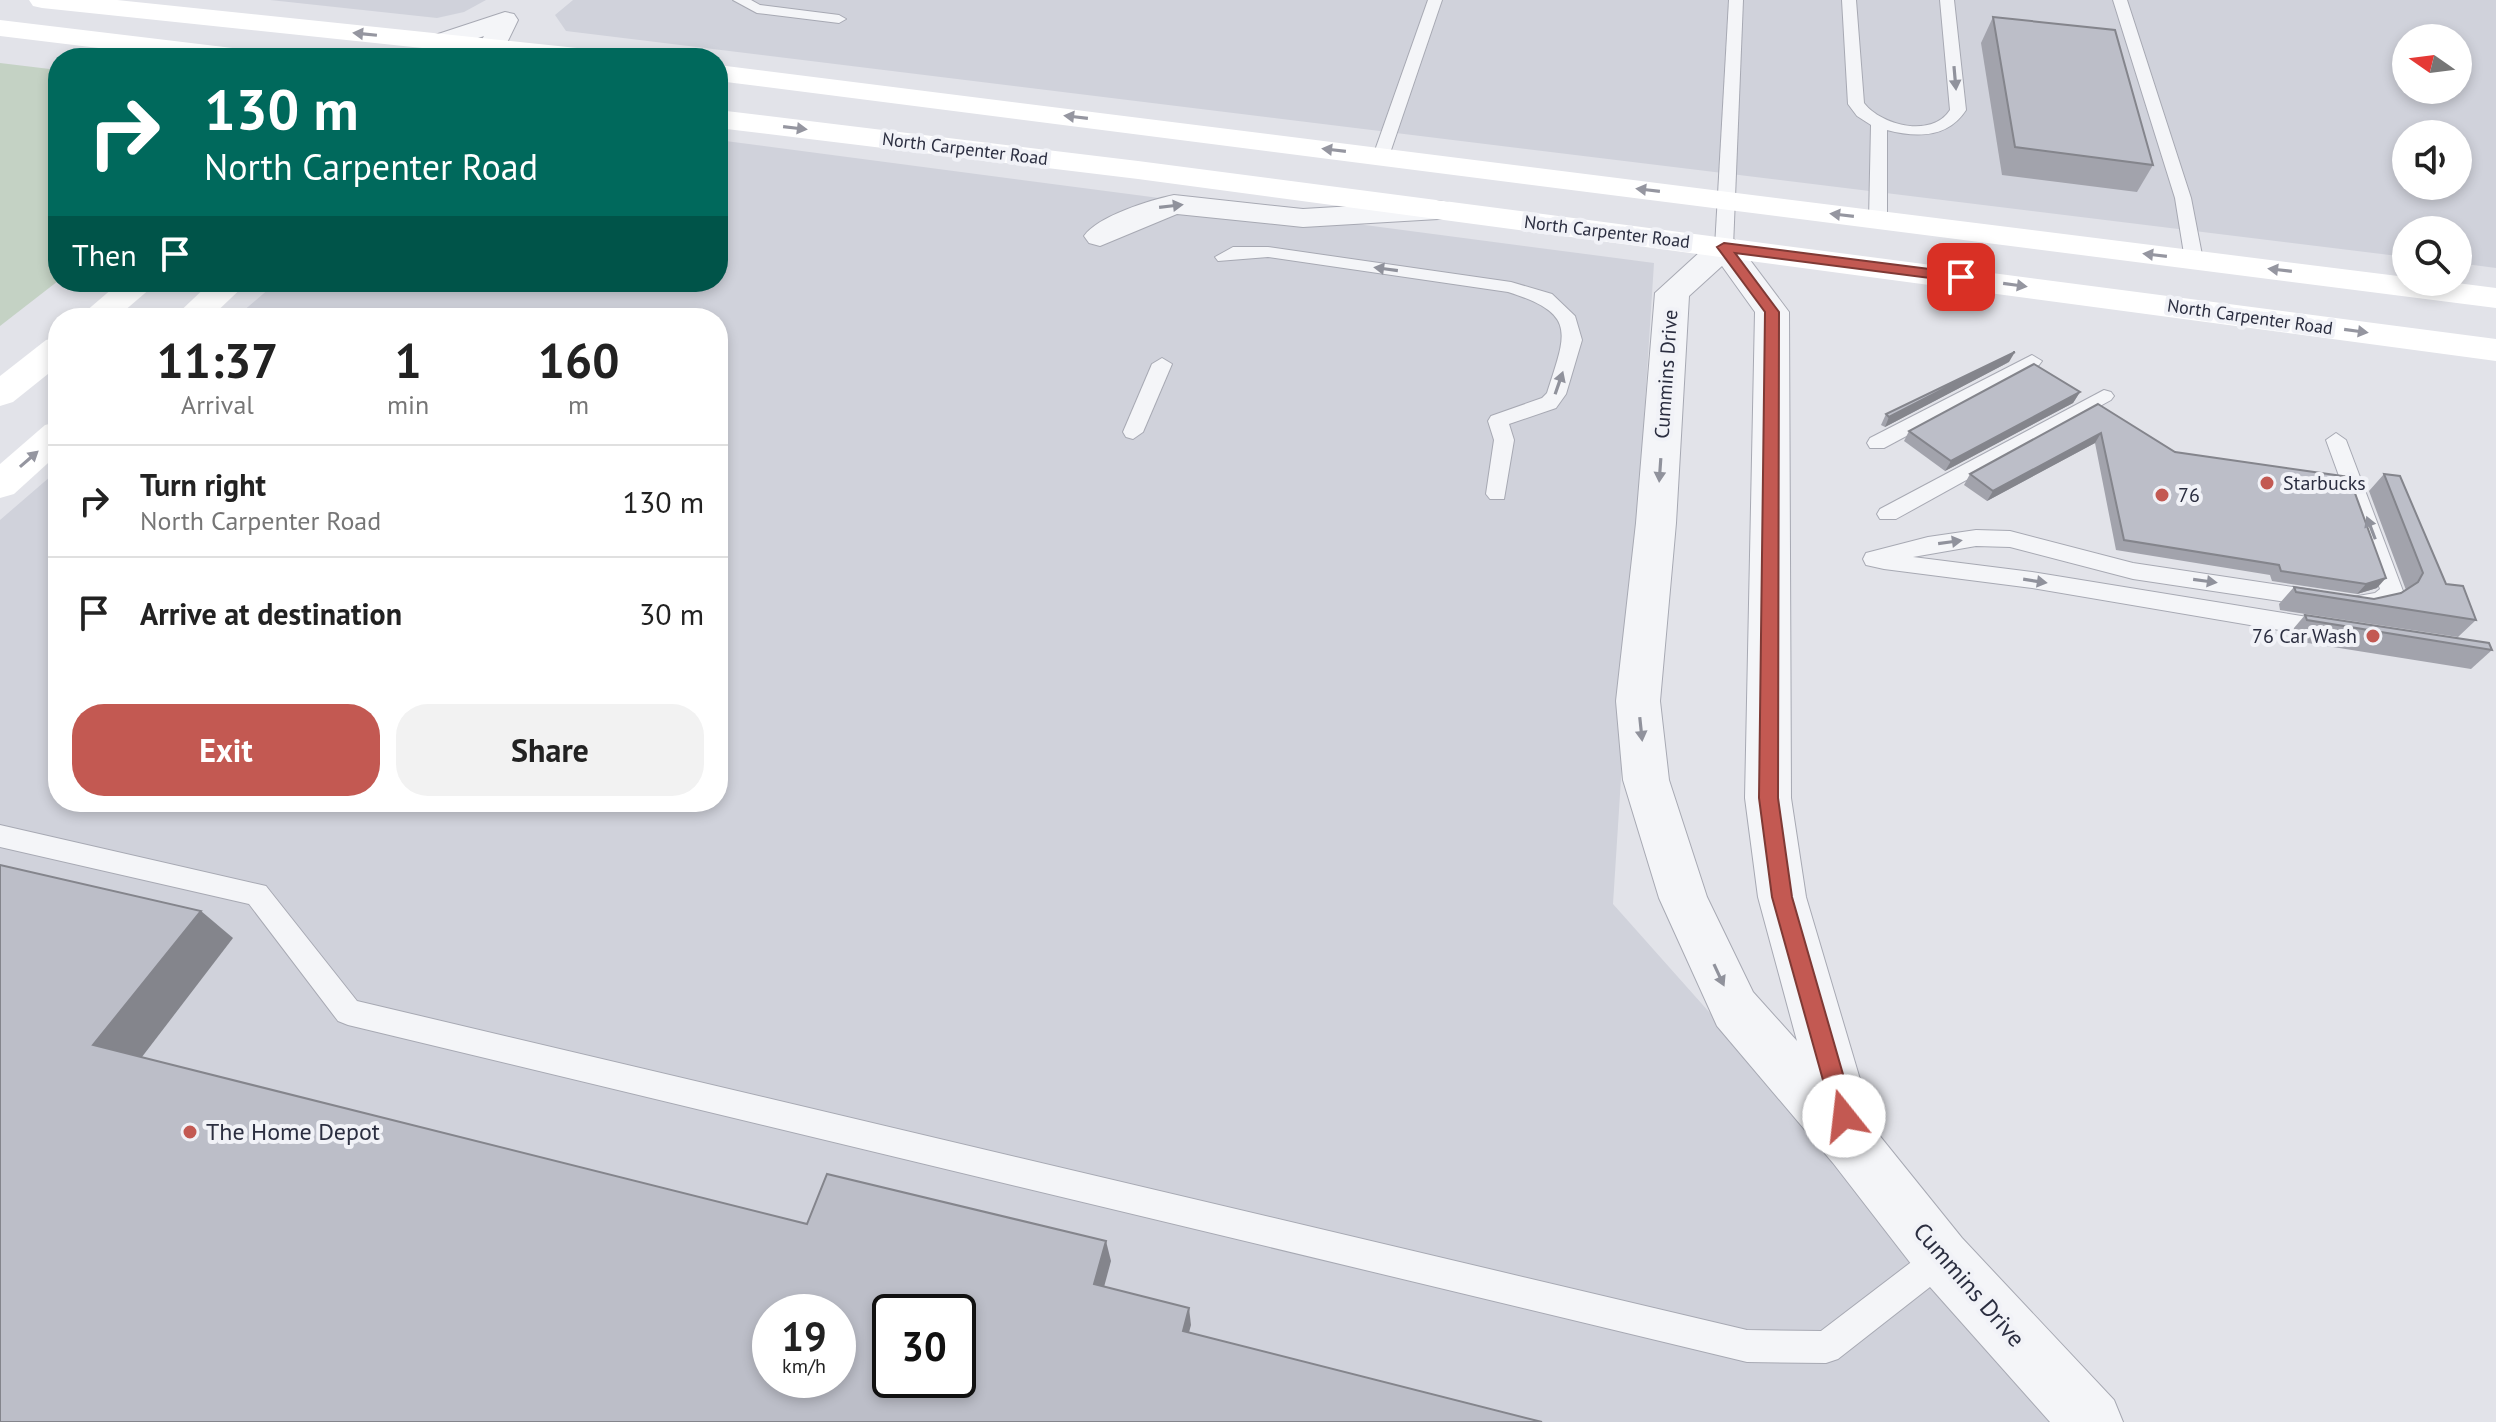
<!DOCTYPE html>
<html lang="en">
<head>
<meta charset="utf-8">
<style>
  :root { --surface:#fff; --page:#f2f2f2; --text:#222; --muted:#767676; --line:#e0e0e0; --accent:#c35952 }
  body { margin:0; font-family:"PT Sans",sans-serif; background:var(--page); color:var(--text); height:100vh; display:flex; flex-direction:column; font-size:30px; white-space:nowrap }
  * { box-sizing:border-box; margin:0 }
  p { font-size:26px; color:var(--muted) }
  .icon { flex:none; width:44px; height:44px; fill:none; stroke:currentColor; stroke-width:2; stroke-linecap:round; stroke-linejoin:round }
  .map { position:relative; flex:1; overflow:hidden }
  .side { position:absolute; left:48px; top:308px; width:680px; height:504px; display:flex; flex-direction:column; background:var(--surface); border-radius:32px; box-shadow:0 4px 12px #0003 }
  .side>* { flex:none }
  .banner { position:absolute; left:48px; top:48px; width:680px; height:244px; border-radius:32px; box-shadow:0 4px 12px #0003; background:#00695c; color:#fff; overflow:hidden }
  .needle { width:52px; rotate:284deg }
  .tools { position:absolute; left:2392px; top:24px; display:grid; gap:16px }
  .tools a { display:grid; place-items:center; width:80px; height:80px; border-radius:50%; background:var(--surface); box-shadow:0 4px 12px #0003; font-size:40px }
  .speed { position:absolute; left:752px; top:1294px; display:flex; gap:16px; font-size:40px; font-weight:700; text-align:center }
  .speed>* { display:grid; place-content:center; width:104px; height:104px; border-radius:50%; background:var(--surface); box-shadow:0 4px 12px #0003; line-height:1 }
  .speed small { font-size:20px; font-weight:400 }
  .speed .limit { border:4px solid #111; border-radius:12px; background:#fff; color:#111 }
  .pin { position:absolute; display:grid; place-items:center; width:68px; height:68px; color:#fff; margin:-34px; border-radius:16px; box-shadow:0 4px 12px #0006 }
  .me { position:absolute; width:88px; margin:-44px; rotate:344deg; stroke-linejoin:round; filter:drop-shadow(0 0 6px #0008) }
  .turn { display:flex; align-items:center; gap:28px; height:168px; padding:0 24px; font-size:36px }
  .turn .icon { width:104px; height:104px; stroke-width:2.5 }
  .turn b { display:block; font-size:56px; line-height:68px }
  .then { display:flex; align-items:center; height:76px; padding:0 24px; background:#0003; gap:16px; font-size:30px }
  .eta { display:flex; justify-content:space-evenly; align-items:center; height:136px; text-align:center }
  .eta b { font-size:48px; font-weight:700; line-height:56px }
  .cta { display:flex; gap:16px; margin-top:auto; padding:16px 24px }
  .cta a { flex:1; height:92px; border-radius:32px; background:var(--accent); color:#fff; font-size:32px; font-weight:700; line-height:92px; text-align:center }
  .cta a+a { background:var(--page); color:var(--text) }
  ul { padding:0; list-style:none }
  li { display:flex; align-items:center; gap:24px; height:112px; padding:0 24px; border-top:2px solid var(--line) }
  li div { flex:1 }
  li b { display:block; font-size:30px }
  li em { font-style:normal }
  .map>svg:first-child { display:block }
  .built { fill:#d0d2db; fill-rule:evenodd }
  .green { fill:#c4d2c4 }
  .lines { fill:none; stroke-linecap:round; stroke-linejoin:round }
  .service-casing { stroke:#a7a9b3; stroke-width:2 }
  .minor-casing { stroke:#a7a9b3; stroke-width:2 }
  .service { fill:#f4f5f8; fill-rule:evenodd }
  .minor { fill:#f4f5f8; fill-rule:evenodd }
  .secondary { fill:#fff; fill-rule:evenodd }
  .wall { fill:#a2a3ac }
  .shaded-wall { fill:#84858c }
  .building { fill:#bcbec8; stroke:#84858c; stroke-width:2; fill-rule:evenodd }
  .oneway { fill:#9596a0 }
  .oneway2 { fill:#90929c }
  .route { fill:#c35952; stroke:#7f3a35; stroke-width:2 }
  .poi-dot { fill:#c35952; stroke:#f1f2f7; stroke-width:3 }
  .labels { text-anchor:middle; stroke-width:8; stroke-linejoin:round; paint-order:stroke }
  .far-street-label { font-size:18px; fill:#2b2e40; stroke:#f1f2f7 }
  .street-label { font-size:20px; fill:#2b2e40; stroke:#f1f2f7 }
  .poi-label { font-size:20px; fill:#2b2e40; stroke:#f1f2f7; text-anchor:start }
  .near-poi-label { font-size:24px; fill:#2b2e40; stroke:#f1f2f7; text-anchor:start }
  .near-street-label { font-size:24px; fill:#2b2e40; stroke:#f1f2f7 }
</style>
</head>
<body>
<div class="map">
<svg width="2496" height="1422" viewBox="0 0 2496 1422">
  <rect width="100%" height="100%" fill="#e2e3e9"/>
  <g class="built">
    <polygon points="270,0 486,0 464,12 437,18"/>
    <path d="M573,0H2496V268L2458,263V230H2406V257L566,31L555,15ZM2406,38H2458V90H2406ZM2406,134H2458V186H2406Z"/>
    <path d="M718,140L1654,263L1613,904L2074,1422H0V520L58,470V802H718V318H235L277,282H718ZM770,1312H838V1380H770ZM890,1312H958V1380H890Z"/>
  </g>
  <polygon class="green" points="0,63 58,70 58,281 0,326"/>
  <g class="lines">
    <defs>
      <g id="service">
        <polygon points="733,0 751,0 760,5 839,15 846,19 839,23 757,13"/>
        <polygon points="1428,0 1442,0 1389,156 1387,159 1375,159 1373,156"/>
        <polygon points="1729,0 1743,0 1733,247 1724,252 1715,247"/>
        <path d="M1842,0H1856L1864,103C1882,126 1932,138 1950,110L1940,0H1954L1966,110C1948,138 1917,138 1887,130V220L1878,225L1869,220L1871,125L1857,116L1848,104Z"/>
        <polygon points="2113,0 2127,0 2191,198 2203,260 2200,264 2194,265 2185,260 2175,198"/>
        <path d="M1233,247H1268L1511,282L1552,294L1575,316L1582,340L1566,394L1556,408L1509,424L1514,440L1504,499H1490L1486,494L1494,440L1488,421L1491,416L1542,398L1547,393C1566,333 1578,314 1508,292L1268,257L1218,261L1215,257Z"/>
        <polygon points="2032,355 2042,361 2039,365 1884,448 1870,448 1867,443 1870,438"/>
        <polygon points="1162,358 1172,364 1143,432 1133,439 1126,437 1123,432 1152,364"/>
        <polygon points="2104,390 2111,392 2114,396 2111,400 1896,519 1880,519 1877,514 1880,509"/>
        <path d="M2336,433L2346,440L2403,591C2392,610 2367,616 2347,610L2344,604L2347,598L2375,593L2380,589L2326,440Z"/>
        <polygon points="1976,530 2010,531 2133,563 2319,591 2327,593 2330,599 2327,605 2319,607 2133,579 2010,547 1976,546 1913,557 2032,572 2326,620 2334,623 2337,629 2334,635 2326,638 2032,588 1884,569 1866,565 1863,559 1866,553 1928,537"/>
        <polygon points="0,825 266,886 357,1001 1747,1330 1821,1331 1931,1247 1942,1242 1953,1247 1958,1258 1953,1269 1838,1359 1826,1363 1747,1362 348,1025 338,1021 249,904 0,847"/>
      </g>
      <g id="minor">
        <polygon points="505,12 514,14 518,20 503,51 483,51 479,45 484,36 442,50 432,48 428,42 432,36"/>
        <path d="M1174,195L1303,209L1438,201L1449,203L1454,210L1449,217L1438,219L1303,227L1177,214L1100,246L1089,243L1084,236C1098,216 1150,200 1174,195Z"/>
        <path d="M1724,237L1735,240L1789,312L1791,798L1806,897L1875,1130L1962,1238L2114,1400L2123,1422H2050L1922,1278L1833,1163L1717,1026L1659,898L1623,780L1616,701L1636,523L1655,293L1713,240ZM1722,266L1755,312L1745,798L1758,897L1797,1041L1753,992L1707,897L1669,780L1660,701L1676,523L1689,296Z"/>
      </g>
    </defs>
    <use href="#service" class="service-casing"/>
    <use href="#minor" class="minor-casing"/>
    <use href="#service" class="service"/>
    <use href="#minor" class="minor"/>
    <g class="secondary">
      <polygon points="29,0 117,0 596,50 606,52 610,58 518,58 42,8 33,6"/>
      <polygon points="0,20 249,50 259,52 263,58 181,58 0,36"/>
      <polygon points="718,65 2406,277 2406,282 2449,282 2496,288 2496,308 718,81"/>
      <polygon points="718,110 1138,161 2496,339 2496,361 1138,179 718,128"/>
      <polygon points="120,282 158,282 116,318 78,318"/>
      <polygon points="211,282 248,282 210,318 173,318"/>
      <polygon points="58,337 58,366 13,402 0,406 0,376 46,340"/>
      <polygon points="58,422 58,454 14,494 0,498 0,464 45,425"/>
    </g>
  </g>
  <g class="wall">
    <polygon points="1993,17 2153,165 2137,192 2002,175 1981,43"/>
    <polygon points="2009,362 1885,427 1881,425 1886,414"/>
    <polygon points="2080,392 2073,403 1945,471 1904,441 1909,431"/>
    <polygon points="2098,404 2377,588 2357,594 2272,581 2270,575 2116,550 2095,443 1987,501 1964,485 1970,474"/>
    <polygon points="2384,474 2446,584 2476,620 2458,637 2280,610 2279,604 2294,587 2374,599 2401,593 2406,590 2369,491"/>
    <polygon points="2305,615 2492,650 2471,669 2289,640 2288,635"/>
  </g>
  <g class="shaded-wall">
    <polygon points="2015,352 2009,362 1885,427 1889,417"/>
    <polygon points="2080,392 2073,403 1945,471 1951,461"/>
    <polygon points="2101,433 2095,443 1987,501 1993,491"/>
    <polygon points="2386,578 2377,588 2357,594 2366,584"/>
    <polygon points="201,911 233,938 132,1070 93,1045"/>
    <polygon points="1106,1241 1111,1261 1100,1302 1094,1284"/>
    <polygon points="1189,1308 1191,1325 1185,1347 1183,1331"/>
  </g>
  <g class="building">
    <polygon points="1993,17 2115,30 2153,165 2015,147"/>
    <polygon points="2015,352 1889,417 1886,414"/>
    <polygon points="2034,364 2080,392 1951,461 1909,431"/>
    <polygon points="2098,404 2175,452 2349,477 2386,578 2366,584 2281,571 2279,565 2124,540 2101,433 1993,491 1970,474"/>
    <polygon points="2384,474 2400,476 2446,584 2463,586 2476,620 2296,592 2294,587 2374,599 2401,593 2418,582 2423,573"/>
    <polygon points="2305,615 2489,643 2492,650 2307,620"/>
    <path d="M0,865L201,911L93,1045L807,1224L827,1174L1106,1241L1094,1284L1189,1308L1183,1331L1542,1422H0ZM770,1312H838V1380H770ZM890,1312H958V1380H890Z"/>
  </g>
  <defs><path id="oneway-solid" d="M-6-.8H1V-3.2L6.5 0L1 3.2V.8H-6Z" transform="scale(2)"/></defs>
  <g class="oneway">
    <use href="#oneway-solid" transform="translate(365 34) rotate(-174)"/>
    <use href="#oneway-solid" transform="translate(1076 117) rotate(-173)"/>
    <use href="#oneway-solid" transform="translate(795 128) rotate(7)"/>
    <use href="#oneway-solid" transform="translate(1334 150) rotate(-173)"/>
    <use href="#oneway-solid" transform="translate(1648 190) rotate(-173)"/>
    <use href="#oneway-solid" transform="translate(1842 215) rotate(-173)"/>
    <use href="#oneway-solid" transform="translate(2155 255) rotate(-173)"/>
    <use href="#oneway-solid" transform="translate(2280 270) rotate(-173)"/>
    <use href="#oneway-solid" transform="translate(2015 285) rotate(8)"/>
    <use href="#oneway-solid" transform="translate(2356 331) rotate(8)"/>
    <use href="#oneway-solid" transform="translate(29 459) rotate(-41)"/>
  </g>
  <g class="oneway2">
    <use href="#oneway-solid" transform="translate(1955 78) rotate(85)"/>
    <use href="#oneway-solid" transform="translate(1171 206) rotate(-7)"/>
    <use href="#oneway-solid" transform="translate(1386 269) rotate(-172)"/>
    <use href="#oneway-solid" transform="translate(1559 383) rotate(-71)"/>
    <use href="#oneway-solid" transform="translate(1660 470) rotate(94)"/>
    <use href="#oneway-solid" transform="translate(2371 528) rotate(-111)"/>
    <use href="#oneway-solid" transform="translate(1950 542) rotate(-8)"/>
    <use href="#oneway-solid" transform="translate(2035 581) rotate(9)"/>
    <use href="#oneway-solid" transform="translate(2205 581) rotate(8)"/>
    <use href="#oneway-solid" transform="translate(1641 729) rotate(84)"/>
    <use href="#oneway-solid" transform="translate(1719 975) rotate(65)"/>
  </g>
  <polygon class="route" points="1724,243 1961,273 1967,277 1961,282 1735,253 1779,312 1778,798 1792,897 1855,1116 1852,1124 1844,1127 1836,1124 1833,1116 1772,897 1759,798 1765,312 1717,247"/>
  <g class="poi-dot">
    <circle cx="2267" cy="483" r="8"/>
    <circle cx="2162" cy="495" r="8"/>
    <circle cx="2373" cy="636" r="8"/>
    <circle cx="190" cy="1132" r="8"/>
  </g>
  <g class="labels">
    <g class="far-street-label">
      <text transform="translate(965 149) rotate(7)" y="6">North Carpenter Road</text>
      <text transform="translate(1607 232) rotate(7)" y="6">North Carpenter Road</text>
      <text transform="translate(2250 317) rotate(8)" y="6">North Carpenter Road</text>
    </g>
    <g class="street-label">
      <text transform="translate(1666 374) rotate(-86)" y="7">Cummins Drive</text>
    </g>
    <g class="poi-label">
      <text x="2283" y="490">Starbucks</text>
      <text x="2178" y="502">76</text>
      <text x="2357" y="643" text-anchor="end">76 Car Wash</text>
    </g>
    <g class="near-poi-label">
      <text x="206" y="1140">The Home Depot</text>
    </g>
    <g class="near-street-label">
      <text transform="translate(1969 1285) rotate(49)" y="8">Cummins Drive</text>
    </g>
  </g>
</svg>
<div class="tools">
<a><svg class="needle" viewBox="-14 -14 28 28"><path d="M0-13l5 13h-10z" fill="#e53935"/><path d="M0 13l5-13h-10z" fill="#767676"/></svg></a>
<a><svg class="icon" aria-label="sound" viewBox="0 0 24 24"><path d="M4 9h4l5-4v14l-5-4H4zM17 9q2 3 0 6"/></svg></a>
<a><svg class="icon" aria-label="search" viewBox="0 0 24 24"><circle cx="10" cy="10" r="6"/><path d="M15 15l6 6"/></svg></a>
</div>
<div class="speed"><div>19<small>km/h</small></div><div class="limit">30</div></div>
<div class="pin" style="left:1961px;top:277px;background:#d93025"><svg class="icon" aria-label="arrive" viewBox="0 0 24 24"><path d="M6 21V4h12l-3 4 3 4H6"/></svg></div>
<svg class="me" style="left:1844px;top:1116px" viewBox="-20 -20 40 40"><circle r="19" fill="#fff"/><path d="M0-13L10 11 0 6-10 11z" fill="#c35952"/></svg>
<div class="banner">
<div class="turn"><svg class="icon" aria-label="right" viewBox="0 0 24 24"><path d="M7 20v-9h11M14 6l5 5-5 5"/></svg><div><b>130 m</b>North Carpenter Road</div></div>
<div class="then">Then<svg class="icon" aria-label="arrive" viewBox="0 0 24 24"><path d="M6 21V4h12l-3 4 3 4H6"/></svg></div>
</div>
<section class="side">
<div class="eta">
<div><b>11:37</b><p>Arrival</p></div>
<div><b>1</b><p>min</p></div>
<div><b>160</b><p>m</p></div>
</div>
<ul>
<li><svg class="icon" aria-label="right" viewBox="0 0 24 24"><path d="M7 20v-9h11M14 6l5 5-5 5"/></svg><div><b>Turn right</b><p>North Carpenter Road</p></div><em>130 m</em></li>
<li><svg class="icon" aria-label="arrive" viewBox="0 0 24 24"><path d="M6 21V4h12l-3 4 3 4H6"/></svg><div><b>Arrive at destination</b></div><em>30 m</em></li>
</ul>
<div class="cta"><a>Exit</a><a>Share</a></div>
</section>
</div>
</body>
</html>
